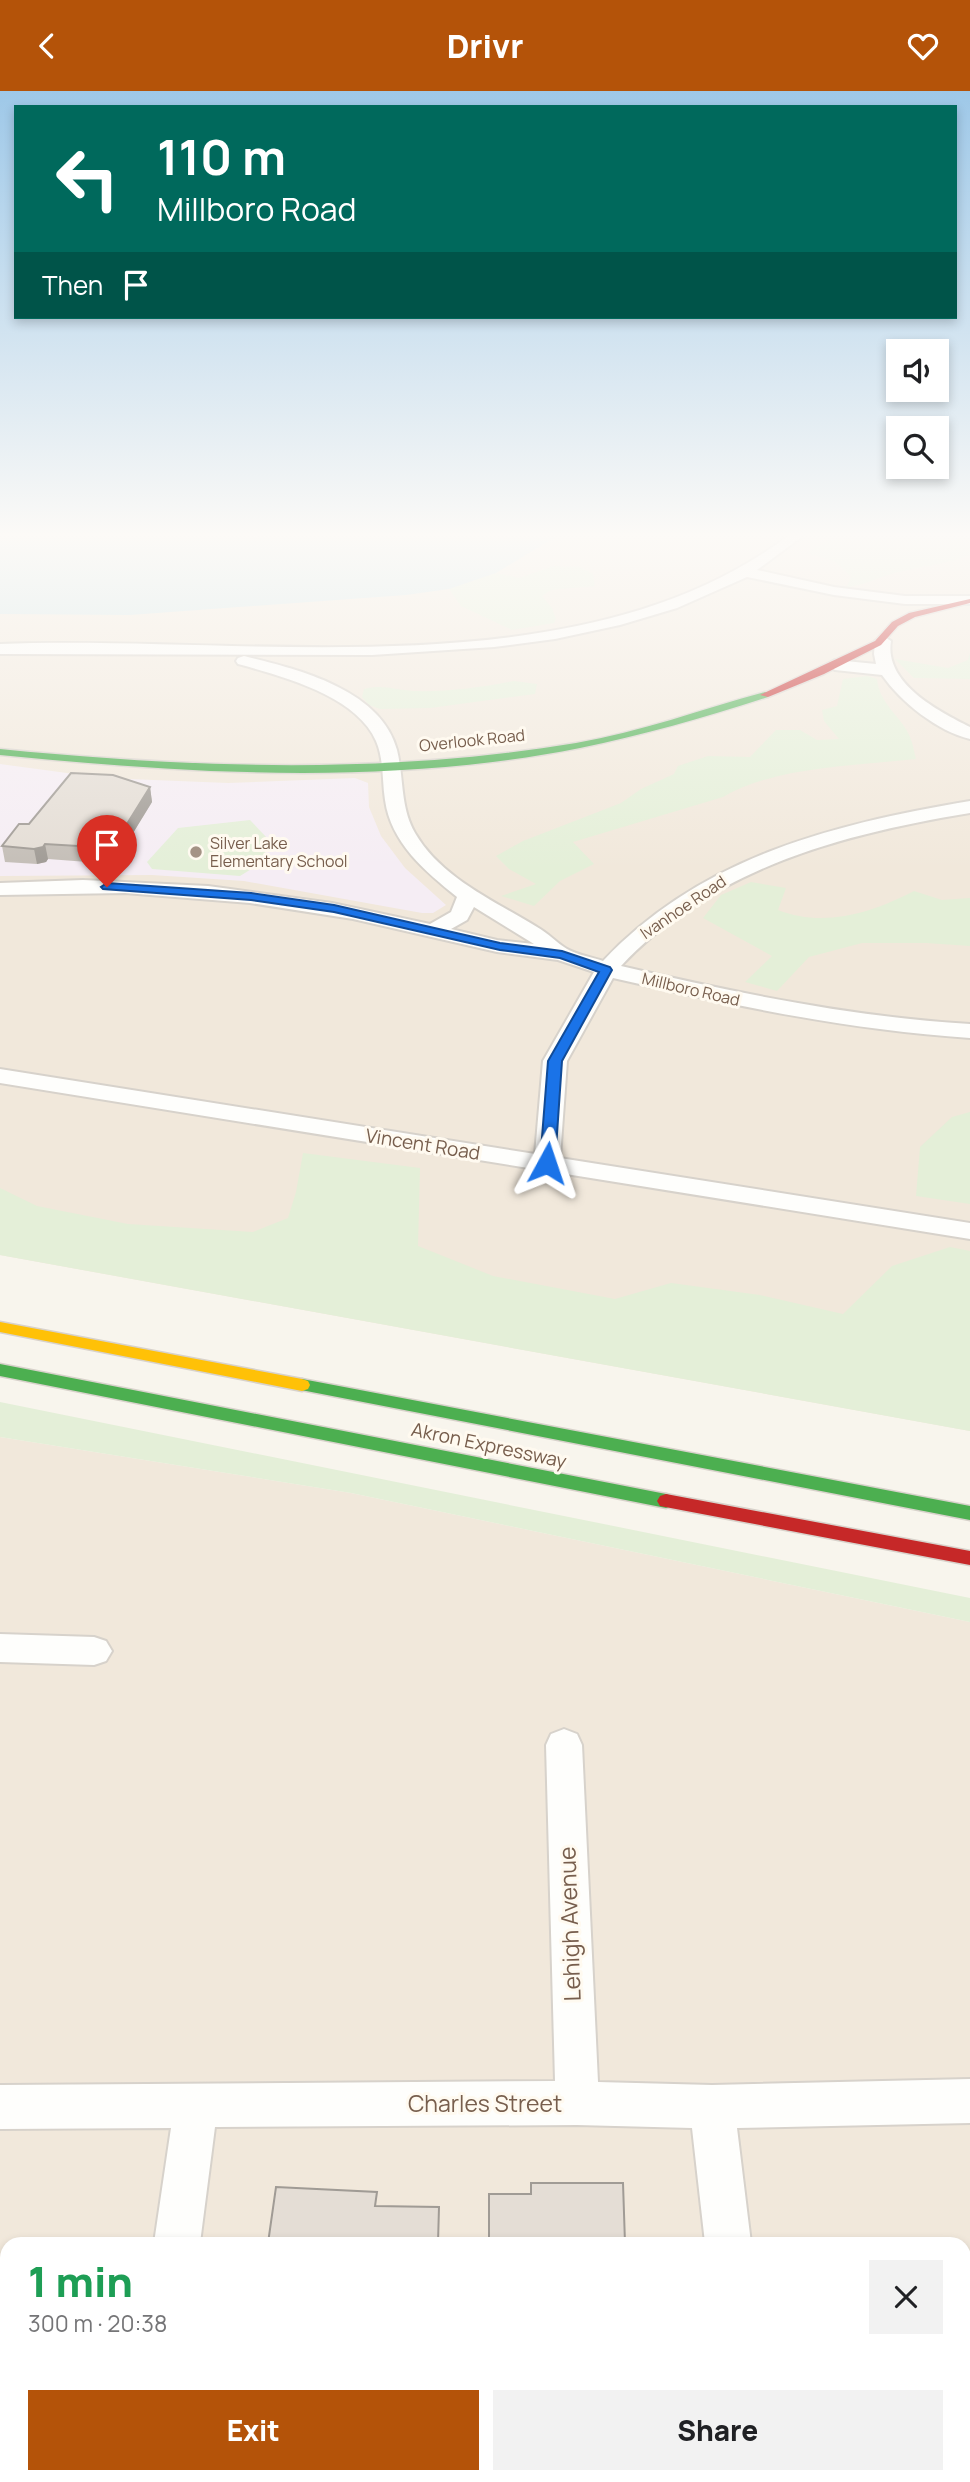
<!DOCTYPE html>
<html lang="en">
<head>
<meta charset="utf-8">
<style>
  :root { --surface:#fff; --page:#f2f2f2; --text:#202124; --muted:#757577; --accent:#b45309 }
  body { margin:0; font-family:Manrope,sans-serif; background:var(--page); color:var(--text); height:100vh; display:flex; flex-direction:column; font-size:26px; white-space:nowrap }
  * { box-sizing:border-box; margin:0 }
  p { font-size:23px; color:var(--muted) }
  .icon { flex:none; width:38px; height:38px; fill:none; stroke:currentColor; stroke-width:2; stroke-linecap:round; stroke-linejoin:round }
  .map { position:relative; flex:1; overflow:hidden }
  .details { position:absolute; left:0px; top:2146px; width:971px; height:247px; display:flex; flex-direction:column; background:var(--surface); border-radius:21px 21px 0 0; box-shadow:0 4px 10px #0003 }
  .details>* { flex:none }
  .hud { position:absolute; left:14px; top:14px; width:943px; height:214px; border-radius:0px; box-shadow:0 4px 10px #0003; background:#00695c; color:#fff; overflow:hidden }
  .fabs { position:absolute; left:886px; top:248px; display:grid; gap:14px }
  .fabs a { display:grid; place-items:center; width:63px; height:63px; border-radius:0px; background:var(--surface); box-shadow:0 4px 10px #0003; font-size:35px }
  .pin { position:absolute; display:grid; place-items:center; width:60px; height:60px; color:#fff; margin:-72px -30px; border-radius:50% 50% 50% 0; rotate:-45deg; box-shadow:0 0 7px #0007 }
  .pin .icon { rotate:45deg }
  .me { position:absolute; width:77px; margin:-38px; rotate:5deg; stroke-linejoin:round; filter:drop-shadow(0 0 5px #0008) }
  .turn { display:flex; align-items:center; gap:24px; height:147px; padding:0 28px; font-size:32px }
  .turn .icon { width:91px; height:91px; stroke-width:2.5 }
  .turn b { display:block; font-size:49px; line-height:60px }
  .then { display:flex; align-items:center; height:66px; padding:0 28px; background:#0003; gap:14px; font-size:26px }
  .round { display:grid; place-items:center; flex:none; width:74px; height:74px; border-radius:0px; background:var(--page) }
  .overview { display:flex; align-items:center; justify-content:space-between; height:119px; padding:0 28px }
  h1 { font-size:42px; font-weight:800; line-height:52px; color:#1e9e55 }
  .primary-button { display:flex; gap:14px; margin-top:auto; padding:14px 28px }
  .primary-button a { flex:1; height:80px; border-radius:0px; background:var(--accent); color:#fff; font-size:28px; font-weight:800; line-height:80px; text-align:center }
  .primary-button a+a { background:var(--page); color:var(--text) }
  header { display:flex; justify-content:space-between; align-items:center; height:91px; padding:0 28px; background:var(--accent); color:#fff; font-size:32px; font-weight:800 }
  .map>svg:first-child { display:block }
  .residential { fill:#f1e8db; fill-rule:evenodd }
  .education { fill:#f5edf4 }
  .green { fill:#e4efd8 }
  .water { fill:#cfe5e8 }
  .lines { fill:none; stroke-linecap:round; stroke-linejoin:round }
  .street-casing { stroke:#d7d2cb; stroke-width:4 }
  .fast-casing { stroke:#d8d2cb; stroke-width:3 }
  .slow-casing { stroke:#d8d2cb; stroke-width:3 }
  .jam-casing { stroke:#d8d2cb; stroke-width:3 }
  .street { fill:#fefefc; fill-rule:evenodd }
  .fast { fill:#4caf50; fill-rule:evenodd }
  .slow { fill:#ffc107; fill-rule:evenodd }
  .jam { fill:#c62828; fill-rule:evenodd }
  .wall { fill:#c4beb7 }
  .shaded-wall { fill:#a09b95 }
  .building { fill:#e4ddd5; stroke:#a09b95; stroke-width:2 }
  .route { fill:#1a73e8; stroke:#114b97; stroke-width:2 }
  .poi-dot { fill:#a49385; stroke:#fffaf0; stroke-width:2.5 }
  .labels { text-anchor:middle; stroke-width:6; stroke-linejoin:round; paint-order:stroke }
  .far-street-label { font-size:16px; fill:#775e4d; stroke:#fffaf0 }
  .far-poi-label { font-size:16px; fill:#775e4d; stroke:#fffaf0; text-anchor:start }
  .street-label { font-size:19px; fill:#775e4d; stroke:#fffaf0 }
  .near-street-label { font-size:23px; fill:#775e4d; stroke:#fffaf0 }
</style>
</head>
<body>
<header><svg class="icon" aria-label="back" viewBox="0 0 24 24"><path d="M15 5l-7 7 7 7"/></svg>Drivr<svg class="icon" aria-label="heart" viewBox="0 0 24 24"><path d="M12 20l-8-8c-3-5 5-10 8-4 3-6 11-1 8 4z"/></svg></header>
<div class="map">
<svg width="970" height="2391" viewBox="0 0 970 2391">
  <rect width="100%" height="100%" fill="#f8f5ed"/>
  <g class="residential">
    <polygon points="0,445 970,445 970,1340 0,1164"/>
    <path d="M0,1346L351,1402L970,1531V2391H0ZM7,2152H964V2385H7Z"/>
  </g>
  <polygon class="education" points="0,673 104,687 228,692 355,687 368,692 369,716 381,745 405,777 446,814 433,822 422,822 244,790 152,784 0,785"/>
  <g class="green">
    <path d="M869,445H970V464C945,474 920,475 895,482C878,486 863,495 847,496L851,485L834,470L807,462L827,450Z"/>
    <polygon points="553,475 580,476 593,483 595,495 551,499 542,505 552,517 556,528 554,532 512,539 461,515 449,498 496,482 519,487"/>
    <polygon points="970,562 970,588 914,587 895,568 948,577 968,569"/>
    <path d="M867,585L877,588C879,613 902,626 910,646C913,653 914,661 916,668C856,675 776,675 723,706L573,751L594,773L560,790L534,815L501,805L536,793L509,778L496,765L523,750L621,712L641,698L674,683L678,675L708,665L750,666L776,639H800L817,649L839,648L824,630L822,619L837,615L843,588Z"/>
    <path d="M514,590L537,593L535,603L430,617L380,618L369,614L362,606L364,598C384,593 394,599 414,600C447,601 482,596 514,590Z"/>
    <polygon points="250,729 269,749 269,757 253,777 240,785 152,778 147,771 178,737"/>
    <path d="M751,791L786,797L778,819C823,837 872,822 914,800L942,809L970,807V855L926,852H862L809,866L777,900L745,891L772,865L703,827L721,804Z"/>
    <polygon points="970,1021 970,1113 916,1105 920,1056 952,1026"/>
    <polygon points="303,1062 420,1077 418,1155 493,1185 615,1208 671,1192 760,1204 843,1223 892,1175 950,1156 970,1160 970,1340 0,1164 0,1097 37,1115 128,1133 253,1141 288,1127 296,1101"/>
    <polygon points="0,1311 970,1507 970,1531 351,1402 0,1346"/>
  </g>
  <polygon class="water" points="0,445 557,445 496,482 449,498 406,504 130,524 0,523"/>
  <g class="lines">
    <defs>
      <g id="street">
        <path d="M788,445H803L757,479L834,496L905,505H970V513H905L834,504L747,486L677,517L620,534L555,548L494,556L372,564L0,563V553C246,543 579,603 788,445Z"/>
        <path d="M883,545L891,550C884,592 938,620 970,636V648C937,640 901,611 882,584L835,579L827,574L835,569L876,573L874,563L875,550Z"/>
        <path d="M244,565C297,578 381,598 397,659C404,687 400,716 415,742C441,787 495,810 537,836C548,842 557,852 567,858C577,864 592,866 603,870C701,766 833,733 970,710V722C842,743 713,777 621,875C737,902 852,926 970,933V947C848,939 731,914 613,887L567,970L560,1067L970,1132V1148L0,992V978L535,1063L543,970L594,881L558,869L497,861L353,828L250,812L125,802L0,804V792L83,789L208,795L332,812L430,833L451,821L457,806C425,780 391,752 385,709C382,690 384,668 376,650C357,605 282,585 238,573L236,570L238,567ZM474,816L534,853L497,849L451,838L467,829Z"/>
        <polygon points="0,1543 94,1546 106,1550 112,1560 106,1570 94,1574 0,1571"/>
        <polygon points="564,1638 577,1643 582,1654 598,1991 712,1994 970,1988 970,2032 737,2037 751,2152 705,2152 692,2037 577,2034 215,2036 200,2152 154,2152 171,2037 0,2038 0,1994 555,1990 546,1654 551,1643"/>
        <polygon points="122,2385 172,2385 172,2391 120,2391"/>
        <polygon points="727,2385 777,2385 778,2391 726,2391"/>
      </g>
      <g id="fast">
        <path d="M765,601L768,602V606C706,626 644,644 580,657C389,695 192,683 0,664V658C193,677 384,684 576,652C641,641 702,618 765,601Z"/>
        <polygon points="0,1273 666,1403 672,1405 675,1410 672,1415 666,1417 0,1285"/>
        <polygon points="302,1288 970,1415 970,1429 296,1298 294,1294 296,1290"/>
      </g>
      <polygon id="slow" points="0,1231 302,1288 308,1290 310,1294 308,1298 302,1300 0,1241"/>
      <g id="jam">
        <polygon points="970,508 970,512 915,526 898,535 881,554 824,583 768,606 760,604 875,550 892,531 909,522"/>
        <polygon points="666,1403 970,1460 970,1474 660,1415 657,1410 660,1405"/>
      </g>
    </defs>
    <use href="#street" class="street-casing"/>
    <use href="#fast" class="fast-casing"/>
    <use href="#slow" class="slow-casing"/>
    <use href="#jam" class="jam-casing"/>
    <use href="#street" class="street"/>
    <use href="#fast" class="fast"/>
    <use href="#slow" class="slow"/>
    <use href="#jam" class="jam"/>
  </g>
  <polygon class="wall" points="150,696 152,711 114,773 48,768 46,771 37,773 5,771 2,755 29,733"/>
  <g class="shaded-wall">
    <polygon points="150,696 152,711 114,773 112,757"/>
    <polygon points="45,753 48,768 46,771 37,773 34,758"/>
  </g>
  <g class="building">
    <polygon points="71,682 113,684 150,696 112,757 45,753 43,756 34,758 2,755 19,733 29,733"/>
    <polygon points="531,2092 623,2092 625,2152 489,2152 489,2103 531,2103"/>
    <polygon points="276,2096 377,2101 375,2115 439,2116 438,2152 268,2152"/>
    <polygon points="248,2385 311,2385 310,2391 247,2391"/>
    <polygon points="544,2385 635,2385 636,2391 545,2391"/>
  </g>
  <linearGradient id="sky" x2="0" y2="1"><stop stop-color="#9ec8e8"/><stop offset="0.57" stop-color="#fcfaf7"/><stop offset="1" stop-color="#fcfaf7" stop-opacity="0"/></linearGradient>
  <rect width="970" height="779" fill="url(#sky)"/>
  <polygon class="route" points="107,792 251,802 334,814 500,852 562,860 610,876 612,879 562,970 555,1072 547,1076 540,1072 548,970 599,881 560,867 500,859 334,821 251,809 103,798 101,796"/>
  <circle class="poi-dot" cx="196" cy="761" r="7"/>
  <g class="labels">
    <g class="far-street-label">
      <text transform="translate(472 649) rotate(-6)" y="6">Overlook Road</text>
      <text transform="translate(683 816) rotate(-34)" y="6">Ivanhoe Road</text>
      <text transform="translate(691 898) rotate(13)" y="6">Millboro Road</text>
    </g>
    <g class="far-poi-label">
      <text x="210" y="758">Silver Lake<tspan x="210" dy="18">Elementary School</tspan></text>
    </g>
    <g class="street-label">
      <text transform="translate(423 1053) rotate(9)" y="7">Vincent Road</text>
      <text transform="translate(489 1354) rotate(12)" y="7">Akron Expressway</text>
    </g>
    <g class="near-street-label">
      <text transform="translate(570 1833) rotate(-92)" y="8">Lehigh Avenue</text>
      <text x="485" y="2021">Charles Street</text>
    </g>
  </g>
</svg>
<div class="fabs">
<a><svg class="icon" aria-label="sound" viewBox="0 0 24 24"><path d="M4 9h4l5-4v14l-5-4H4zM17 9q2 3 0 6"/></svg></a>
<a><svg class="icon" aria-label="search" viewBox="0 0 24 24"><circle cx="10" cy="10" r="6"/><path d="M15 15l6 6"/></svg></a>
</div>
<div class="pin" style="left:107px;top:796px;background:#d93025"><svg class="icon" aria-label="arrive" viewBox="0 0 24 24"><path d="M6 21V4h12l-3 4 3 4H6"/></svg></div>
<svg class="me" style="left:547px;top:1072px" viewBox="-20 -20 40 40"><path d="M0-17L14 15 0 8-14 15z" fill="#1a73e8" stroke="#fff" stroke-width="4"/></svg>
<div class="hud">
<div class="turn"><svg class="icon" aria-label="left" viewBox="0 0 24 24"><path d="M17 20v-9H6M10 6l-5 5 5 5"/></svg><div><b>110 m</b>Millboro Road</div></div>
<div class="then">Then<svg class="icon" aria-label="arrive" viewBox="0 0 24 24"><path d="M6 21V4h12l-3 4 3 4H6"/></svg></div>
</div>
<section class="details">
<div class="overview"><div><h1>1 min</h1><p>300 m · 20:38</p></div><a class="round"><svg class="icon" aria-label="close" viewBox="0 0 24 24"><path d="M6 6l12 12M18 6L6 18"/></svg></a></div>
<div class="primary-button"><a>Exit</a><a>Share</a></div>
</section>
</div>
</body>
</html>
